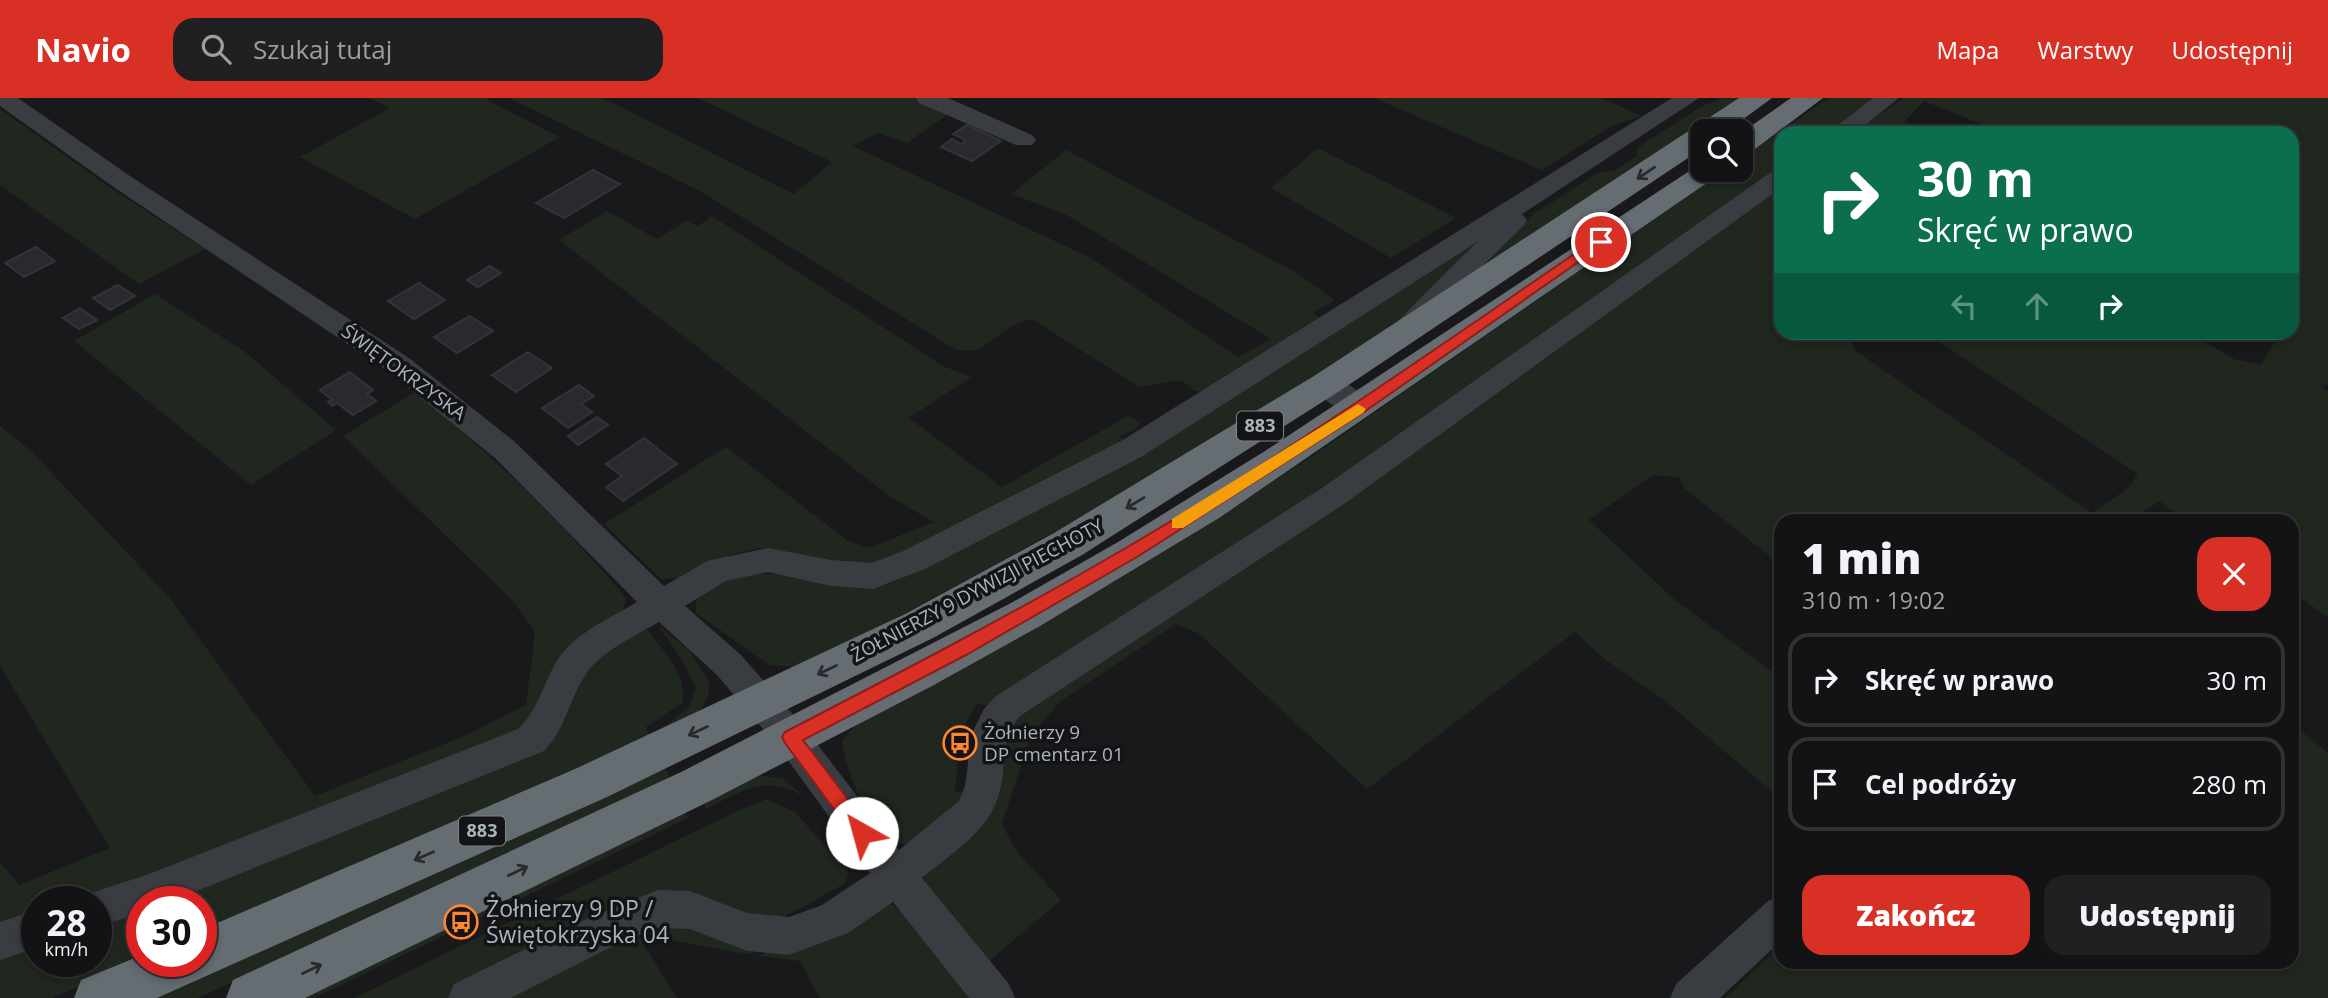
<!DOCTYPE html>
<html lang="pl">
<head>
<meta charset="utf-8">
<style>
  :root { --surface:#131315; --page:#202022; --text:#f1f3f6; --muted:#9d9ea0; --line:#323234; --accent:#d93025 }
  body { margin:0; font-family:"Open Sans",sans-serif; background:var(--page); color:var(--text); height:100vh; display:flex; flex-direction:column; font-size:26px; white-space:nowrap }
  * { box-sizing:border-box; margin:0 }
  p { font-size:23px; color:var(--muted) }
  .icon { flex:none; width:38px; height:38px; fill:none; stroke:currentColor; stroke-width:2; stroke-linecap:round; stroke-linejoin:round }
  .map { position:relative; flex:1; overflow:hidden }
  .details { position:absolute; left:1774px; top:416px; width:525px; height:455px; display:flex; flex-direction:column; background:var(--surface); border-radius:21px; box-shadow:0 4px 10px #0003,0 0 0 2px var(--line) }
  .details>* { flex:none }
  .top-card { position:absolute; left:1774px; top:28px; width:525px; height:214px; border-radius:21px; box-shadow:0 4px 10px #0003,0 0 0 2px var(--line); background:#0b6e4f; color:#fff; overflow:hidden }
  .tools { position:absolute; left:1690px; top:21px; display:grid; gap:14px }
  .tools a { display:grid; place-items:center; width:63px; height:63px; border-radius:14px; background:var(--surface); box-shadow:0 4px 10px #0003,0 0 0 2px var(--line); font-size:35px }
  .speed { position:absolute; left:21px; top:788px; display:flex; gap:14px; font-size:35px; font-weight:700; text-align:center }
  .speed>* { display:grid; place-content:center; width:91px; height:91px; border-radius:50%; background:var(--surface); box-shadow:0 4px 10px #0003,0 0 0 2px var(--line); line-height:1 }
  .speed small { font-size:18px; font-weight:400 }
  .speed .limit { border:10px solid #d22; background:#fff; color:#111 }
  .pin { position:absolute; display:grid; place-items:center; width:60px; height:60px; color:#fff; margin:-30px; border:4px solid #fff; border-radius:50%; box-shadow:0 2px 7px #0007 }
  .me { position:absolute; width:77px; margin:-38px; rotate:322deg; stroke-linejoin:round; filter:drop-shadow(0 0 5px #0008) }
  .turn { display:flex; align-items:center; gap:24px; height:147px; padding:0 28px; font-size:32px }
  .turn .icon { width:91px; height:91px; stroke-width:2.5 }
  .turn b { display:block; font-size:49px; line-height:60px }
  .lanes { display:flex; align-items:center; height:66px; padding:0 28px; background:#0003; justify-content:center; gap:35px; direction:ltr }
  .lanes .off { opacity:.35 }
  .round { display:grid; place-items:center; flex:none; width:74px; height:74px; border-radius:21px; background:var(--page) }
  .summary { display:flex; align-items:center; justify-content:space-between; height:119px; padding:0 28px }
  h1 { font-size:42px; font-weight:800; line-height:52px }
  .action { display:flex; gap:14px; margin-top:auto; padding:14px 28px }
  .action a { flex:1; height:80px; border-radius:21px; background:var(--accent); color:#fff; font-size:28px; font-weight:800; line-height:80px; text-align:center }
  .action a+a { background:var(--page); color:var(--text) }
  ul { padding:0; list-style:none }
  li { display:flex; align-items:center; gap:21px; height:94px; margin:0 14px 10px; padding:0 14px; border:4px solid var(--line); border-radius:21px }
  li div { flex:1 }
  li b { display:block; font-size:26px }
  li em { font-style:normal }
  header { display:flex; align-items:center; gap:42px; box-sizing:border-box; height:98px; padding:0 35px; background:var(--accent); color:#fff }
  header strong { font-size:33px }
  nav { display:flex; gap:38px; margin-inline-start:auto; font-size:24px }
  .search { width:490px; height:63px; background:var(--page); display:flex; align-items:center; gap:18px; box-sizing:border-box; padding:0 24px; border-radius:21px; color:var(--muted); font-size:26px }
  .map>svg:first-child { display:block }
  .green { fill:#1f271e }
  .building { fill:#292a2d; stroke:#333438; stroke-width:2 }
  .lines { fill:none; stroke-linecap:round; stroke-linejoin:round }
  .minor { fill:#393c41; fill-rule:evenodd }
  .highway { fill:#656c72; fill-rule:evenodd }
  .oneway { stroke:#282a2e }
  .route { fill:#d93025; stroke:#8d1f18; stroke-width:2 }
  .slow { fill:#f59e0b }
  .labels { text-anchor:middle; stroke-width:7; stroke-linejoin:round; paint-order:stroke }
  .shield { fill:#141417; stroke:#7d848a; stroke-width:2 }
  .shield-label { font-size:18px; font-weight:bold; fill:#aab4bc }
  .street-label { font-size:19px; fill:#aab4bc; stroke:#141417 }
  .poi-label { font-size:19px; fill:#aab4bc; stroke:#141417; text-anchor:start }
  .near-poi-label { font-size:23px; fill:#aab4bc; stroke:#141417; text-anchor:start }
</style>
</head>
<body>
<header>
<strong>Navio</strong>
<div class="search"><svg class="icon" aria-label="search" viewBox="0 0 24 24"><circle cx="10" cy="10" r="6"/><path d="M15 15l6 6"/></svg>Szukaj tutaj</div>
<nav><a>Mapa</a><a>Warstwy</a><a>Udostępnij</a></nav>
</header>
<div class="map">
<svg width="2328" height="900" viewBox="0 0 2328 900">
  <rect width="100%" height="100%" fill="#19191c"/>
  <g class="green">
    <polygon points="370,0 490,0 487,2 560,39 415,121 300,59 390,10"/>
    <polygon points="509,0 603,0 794,96 832,64 698,0 914,0 954,12 907,45 878,35 853,48 1091,160 1238,259 1271,241 1065,116 1011,96 1066,52 1297,175 1335,202 1313,215 1320,220 1209,294 1195,293 1181,282 1139,289 1032,221 1015,226 978,252 956,252 700,93"/>
    <polygon points="1374,0 1602,0 1641,18 1612,28 1542,72"/>
    <polygon points="1724,0 1740,0 1495,162 1473,172 1535,115 1599,74 1614,73 1637,58 1637,50 1702,8"/>
    <path d="M1828,0H1878L1829,35H1782L1781,69L1777,72L1216,465L990,608L977,605L960,636L955,693L970,694L912,746C906,746 900,747 895,745C869,731 844,670 842,642L859,623L1197,432L1315,356L1725,72H1741V61Z"/>
    <polygon points="1903,0 2328,0 2328,286 2321,289 2328,293 2328,520 2293,494 2292,424 2186,423 2159,403 2130,423 1782,424 1781,467 1685,391 1679,379 1653,377 1589,422 1675,502 1781,580 1781,701 1665,603 1603,560 1575,534 1367,691 1198,535 1176,526 1061,603 1032,635 1002,725 1014,750 1061,802 987,865 923,782 1011,620 1551,257 1579,229 1781,86 1782,234 1850,235 1854,252 2092,415 2127,391 2138,376 1926,235 2189,235 2234,261 2261,267 2280,235 2292,234 2292,35 2004,35 1924,3 1904,24 1932,35 1853,35"/>
    <polygon points="0,11 115,93 205,151 139,186 0,87"/>
    <polygon points="1318,50 1456,120 1391,160 1271,90"/>
    <polygon points="607,113 657,141 686,123 698,128 712,118 943,268 971,279 909,320 1002,389 1128,318 1140,325 1136,331 1120,338 1124,344 881,466 840,467 761,450 737,455 682,480 661,481 604,426 726,349 848,443 869,450 934,424 892,400 559,142"/>
    <path d="M1498,127L1392,230L1154,380L822,560L795,569L769,567L696,515C690,447 844,488 880,487C892,487 905,479 913,471Z"/>
    <polygon points="155,196 244,253 336,332 251,387 74,243"/>
    <path d="M415,294C492,357 562,424 626,500L623,514L532,622L512,638L199,760L76,803H37V817L0,829V764L19,787L110,750L0,568V328L30,352L168,498L315,698L469,636L526,607L535,534L512,502L343,338Z"/>
    <path d="M658,527L690,553L709,584C711,611 691,621 671,633L667,627L689,609L696,590L682,562Z"/>
    <path d="M647,531C662,552 689,577 682,605L646,629L651,642L201,838V803H142V863L52,900H0V852L37,840V863H96V820L531,653L563,625L591,562L635,533Z"/>
    <polygon points="2293,626 2328,655 2328,900 1725,900 1781,847 1782,864 2292,864"/>
    <polygon points="663,665 672,684 198,900 142,900"/>
    <path d="M754,677L782,680L804,698C764,677 744,692 706,711L701,699Z"/>
    <polygon points="767,701 795,714 849,775 844,786 788,817 765,824 689,796 450,900 354,900 739,712"/>
    <polygon points="682,708 688,720 314,900 281,900"/>
    <path d="M889,803L931,843L972,900H820L800,863C744,857 691,847 636,834L677,900H494C535,879 575,858 617,841C630,836 644,828 658,826C686,821 739,840 758,859L774,848L829,841Z"/>
  </g>
  <g class="building">
    <polygon points="967,27 1001,43 972,63 941,49 952,41 961,46 966,42 953,36"/>
    <polygon points="593,72 620,86 564,120 536,105"/>
    <polygon points="36,149 55,163 24,179 5,165"/>
    <polygon points="490,168 501,175 478,189 467,182"/>
    <polygon points="419,185 445,202 414,221 388,203"/>
    <polygon points="118,187 135,198 110,212 93,200"/>
    <polygon points="80,210 97,222 79,231 63,220"/>
    <polygon points="470,218 493,233 457,255 434,239"/>
    <polygon points="528,254 552,270 516,294 492,277"/>
    <polygon points="350,274 373,292 367,296 376,303 353,317 337,305 332,308 328,304 332,302 320,292"/>
    <polygon points="579,287 594,298 581,306 592,314 568,330 542,310"/>
    <polygon points="597,319 608,327 578,347 568,338"/>
    <polygon points="644,340 677,366 623,403 606,389 622,378 606,366"/>
  </g>
  <g class="lines">
    <g class="minor">
      <path d="M0,0H18L130,78L409,260L515,344L664,488L707,463L768,450L831,462L872,465L903,453L1121,343L1672,0H1699L1522,116L1527,122L1524,127L1419,231L1409,234L1399,231L1396,225L1477,144L1141,359L925,471L873,491L831,488L768,474L726,483L685,508L741,557L803,628L899,752L959,703L965,688L972,635L984,611L996,598L1322,390L1774,72L1782,70V89L1344,406L1020,618C997,647 1009,670 997,702C985,736 949,757 922,780L1009,886L1015,900H969L893,804L848,835L789,857L747,853L690,831L658,830L619,845L511,900H448L454,886L591,819L658,792L690,793L747,815L789,819L822,807L870,775L779,650L717,577L659,524C637,537 604,552 588,573C570,599 566,630 544,653L172,803H142V815L96,829V803H80L82,798L149,776L518,631C543,607 545,574 565,552C584,531 614,518 637,504L495,360L389,274L112,88L0,8Z"/>
      <polygon points="916,0 948,0 1032,37 1036,42 1032,47 1016,47 919,5"/>
      <polygon points="1873,0 1899,0 1855,35 1828,35"/>
      <path d="M1326,276C1342,281 1365,295 1373,310L1369,317C1350,323 1322,303 1312,286L1316,279Z"/>
      <polygon points="1782,798 1782,842 1720,900 1670,900 1676,886 1768,803"/>
      <polygon points="37,812 37,850 0,862 0,824"/>
    </g>
    <g class="highway">
      <polygon points="1739,0 1772,0 1727,33 1703,33 1703,50 1338,294 1082,457 933,540 607,699 157,900 74,900 81,882 142,857 142,863 201,863 201,832 575,671 905,516 1054,435 1314,278"/>
      <polygon points="1791,0 1823,0 1751,54 1741,57 1741,35"/>
      <polygon points="1703,64 1703,72 1722,72 1717,78 1219,420 1040,528 932,588 712,702 305,900 226,900 233,882 681,674 1011,505 1118,444 1265,353"/>
    </g>
  </g>
  <defs><path id="oneway-shaft" d="M-6 0H5M1.5-3L5.5 0L1.5 3" fill="none" stroke-width="1.6" stroke-linecap="round" stroke-linejoin="round" transform="scale(1.75)"/></defs>
  <g class="oneway">
    <use href="#oneway-shaft" transform="translate(1646 75) rotate(146)"/>
    <use href="#oneway-shaft" transform="translate(1135 405) rotate(149)"/>
    <use href="#oneway-shaft" transform="translate(827 572) rotate(154)"/>
    <use href="#oneway-shaft" transform="translate(698 633) rotate(155)"/>
    <use href="#oneway-shaft" transform="translate(424 758) rotate(156)"/>
    <use href="#oneway-shaft" transform="translate(518 773) rotate(-26)"/>
    <use href="#oneway-shaft" transform="translate(312 871) rotate(-26)"/>
  </g>
  <path class="route" d="M1596,141L1607,144L1364,314L1137,459L966,557L803,642L869,729L872,735L869,741L862,743L856,741L785,645L782,639L785,634C899,575 1013,516 1124,451C1287,356 1441,247 1596,141Z"/>
  <polygon class="slow" points="1358,306 1366,311 1363,315 1183,430 1172,430 1172,421"/>
  <defs>
    <symbol id="bus-ring" viewBox="-11 -11 22 22"><circle r="9.5" fill="#141417" stroke="#ff862d" stroke-width="1.5"/><path d="M-5-6H5V4H4V6H2V4H-2V6H-4V4H-5ZM-3.5-4V0h7V-4ZM-3.5 1.2v1.5H-2V1.2ZM2 1.2v1.5H3.5V1.2Z" fill="#ff862d"/></symbol>
  </defs>
  <g fill-rule="evenodd">
    <use href="#bus-ring" x="941" y="626" width="38" height="38"/>
    <use href="#bus-ring" x="442" y="805" width="38" height="38"/>
  </g>
  <g class="labels">
    <g class="shield">
      <rect x="1237" y="313.5" width="46" height="29" rx="5"/>
      <rect x="459" y="718.5" width="46" height="29" rx="5"/>
    </g>
    <g class="shield-label">
      <text x="1260" y="334">883</text>
      <text x="482" y="739">883</text>
    </g>
    <g class="street-label">
      <text transform="translate(404 274) rotate(36)" y="7">ŚWIĘTOKRZYSKA</text>
      <text transform="translate(977 492) rotate(-28)" y="7">ŻOŁNIERZY 9 DYWIZJI PIECHOTY</text>
    </g>
    <g class="poi-label">
      <text x="984" y="641">Żołnierzy 9<tspan x="984" dy="22">DP cmentarz 01</tspan></text>
    </g>
    <g class="near-poi-label">
      <text x="486" y="819">Żołnierzy 9 DP /<tspan x="486" dy="26">Świętokrzyska 04</tspan></text>
    </g>
  </g>
</svg>
<div class="tools">
<a><svg class="icon" aria-label="search" viewBox="0 0 24 24"><circle cx="10" cy="10" r="6"/><path d="M15 15l6 6"/></svg></a>
</div>
<div class="speed"><div>28<small>km/h</small></div><div class="limit">30</div></div>
<div class="pin" style="left:1601px;top:144px;background:#d93025"><svg class="icon" aria-label="arrive" viewBox="0 0 24 24"><path d="M6 21V4h12l-3 4 3 4H6"/></svg></div>
<svg class="me" style="left:862px;top:735px" viewBox="-20 -20 40 40"><circle r="19" fill="#fff"/><path d="M0-13L10 11 0 6-10 11z" fill="#d93025"/></svg>
<div class="top-card">
<div class="turn"><svg class="icon" aria-label="right" viewBox="0 0 24 24"><path d="M7 20v-9h11M14 6l5 5-5 5"/></svg><div><b>30 m</b>Skręć w prawo</div></div>
<div class="lanes"><svg class="icon off" aria-label="left" viewBox="0 0 24 24"><path d="M17 20v-9H6M10 6l-5 5 5 5"/></svg><svg class="icon off" aria-label="ahead" viewBox="0 0 24 24"><path d="M12 20V5M6 11l6-6 6 6"/></svg><svg class="icon" aria-label="right" viewBox="0 0 24 24"><path d="M7 20v-9h11M14 6l5 5-5 5"/></svg></div>
</div>
<section class="details">
<div class="summary"><div><h1>1 min</h1><p>310 m · 19:02</p></div><a class="round" style="background:#d93025;color:#fff"><svg class="icon" aria-label="close" viewBox="0 0 24 24"><path d="M6 6l12 12M18 6L6 18"/></svg></a></div>
<ul>
<li><svg class="icon" aria-label="right" viewBox="0 0 24 24"><path d="M7 20v-9h11M14 6l5 5-5 5"/></svg><div><b>Skręć w prawo</b></div><em>30 m</em></li>
<li><svg class="icon" aria-label="arrive" viewBox="0 0 24 24"><path d="M6 21V4h12l-3 4 3 4H6"/></svg><div><b>Cel podróży</b></div><em>280 m</em></li>
</ul>
<div class="action"><a>Zakończ</a><a>Udostępnij</a></div>
</section>
</div>
</body>
</html>
